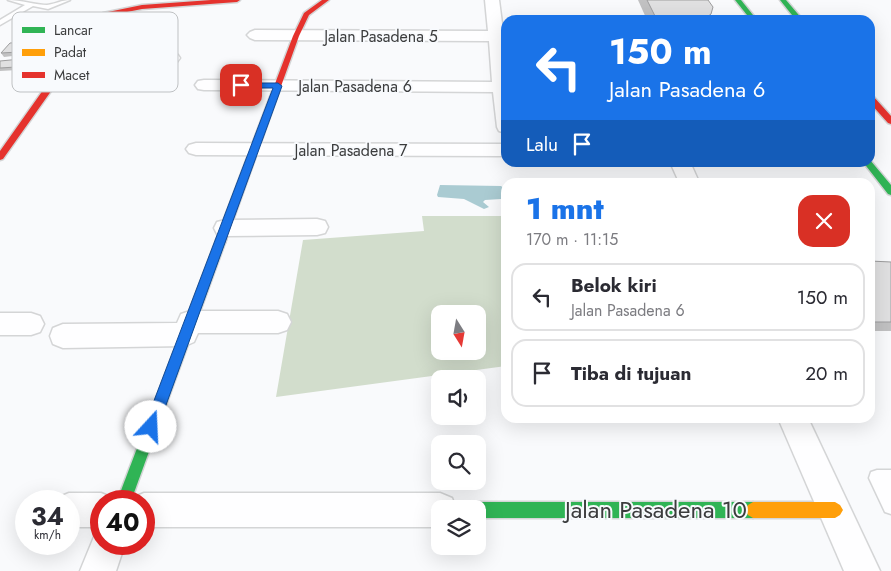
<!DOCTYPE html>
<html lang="id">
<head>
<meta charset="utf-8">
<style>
  :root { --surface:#fff; --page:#f7f7f7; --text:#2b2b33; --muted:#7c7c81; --line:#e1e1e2; --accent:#1a73e8 }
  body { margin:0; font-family:Jost,sans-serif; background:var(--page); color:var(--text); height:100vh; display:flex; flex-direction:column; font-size:19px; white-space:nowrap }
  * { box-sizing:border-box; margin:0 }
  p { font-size:16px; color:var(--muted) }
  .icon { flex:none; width:28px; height:28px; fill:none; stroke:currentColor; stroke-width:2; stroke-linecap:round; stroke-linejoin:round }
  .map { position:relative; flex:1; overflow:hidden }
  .panel { position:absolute; left:501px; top:178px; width:374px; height:245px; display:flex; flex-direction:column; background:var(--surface); border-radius:15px; box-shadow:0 5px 20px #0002 }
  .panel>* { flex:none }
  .top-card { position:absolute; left:501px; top:15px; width:374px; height:152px; border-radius:15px; box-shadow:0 5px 20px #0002; background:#1a73e8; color:#fff; overflow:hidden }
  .needle { width:32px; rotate:169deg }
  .controls { position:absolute; left:431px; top:305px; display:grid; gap:10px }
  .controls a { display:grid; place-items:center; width:55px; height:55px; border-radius:10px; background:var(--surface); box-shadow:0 5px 20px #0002; font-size:25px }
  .speed { position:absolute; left:15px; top:490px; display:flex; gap:10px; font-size:25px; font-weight:700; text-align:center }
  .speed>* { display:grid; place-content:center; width:65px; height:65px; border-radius:50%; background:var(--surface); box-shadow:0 5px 20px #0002; line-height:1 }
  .speed small { font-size:12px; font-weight:400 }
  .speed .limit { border:8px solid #d22; background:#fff; color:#111 }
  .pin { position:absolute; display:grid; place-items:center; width:42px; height:42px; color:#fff; margin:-21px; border-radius:10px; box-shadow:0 2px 8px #0006 }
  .me { position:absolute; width:55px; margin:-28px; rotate:20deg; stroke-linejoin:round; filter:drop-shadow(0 0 4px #0008) }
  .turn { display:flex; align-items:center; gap:18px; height:105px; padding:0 25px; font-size:22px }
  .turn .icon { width:65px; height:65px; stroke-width:2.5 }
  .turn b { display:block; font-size:35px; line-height:42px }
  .then { display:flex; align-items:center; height:48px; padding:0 25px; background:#0003; gap:10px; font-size:19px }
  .round { display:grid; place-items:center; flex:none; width:52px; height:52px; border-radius:15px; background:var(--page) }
  .summary { display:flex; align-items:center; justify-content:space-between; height:85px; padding:0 25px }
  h1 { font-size:30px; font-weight:800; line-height:38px; color:var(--accent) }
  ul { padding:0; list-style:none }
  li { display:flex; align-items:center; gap:15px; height:68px; margin:0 10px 8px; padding:0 15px; border:2px solid var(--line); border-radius:15px }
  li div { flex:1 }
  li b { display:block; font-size:19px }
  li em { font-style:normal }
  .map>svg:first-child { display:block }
  .forest { fill:#d2ddcc; fill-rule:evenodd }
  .water { fill:#aacbd2 }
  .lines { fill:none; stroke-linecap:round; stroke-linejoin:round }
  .lane-casing { stroke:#d4d5d6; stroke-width:3 }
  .street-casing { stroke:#d4d5d6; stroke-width:3 }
  .fast-casing { stroke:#d4d5d6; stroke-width:3 }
  .slow-casing { stroke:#d4d5d6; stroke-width:3 }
  .jam-casing { stroke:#d4d5d6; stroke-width:3 }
  .lane { fill:#fefeff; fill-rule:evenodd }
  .street { fill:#fefeff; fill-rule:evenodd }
  .fast { fill:#30b455; fill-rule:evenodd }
  .slow { fill:#ff9f0a; fill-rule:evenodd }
  .jam { fill:#e5322d; fill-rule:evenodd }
  .wall { fill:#c1c1c2 }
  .shaded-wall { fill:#9d9d9e }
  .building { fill:#e0e0e1; stroke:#9d9d9e }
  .route { fill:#1a73e8; stroke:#114b97 }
  .labels { text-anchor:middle; stroke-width:4; stroke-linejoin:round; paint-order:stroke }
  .far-street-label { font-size:16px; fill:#3b3c3d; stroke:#f8fafd }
  .near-street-label { font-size:24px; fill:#3b3c3d; stroke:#f8fafd }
  .key { fill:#f8fafd; stroke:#bfc1c3; stroke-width:1 }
  .key-label { font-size:14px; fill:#3b3c3d }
</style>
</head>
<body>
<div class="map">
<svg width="891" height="571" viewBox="0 0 891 571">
  <rect width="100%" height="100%" fill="#f9fafc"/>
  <path class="forest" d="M422,216H506V366L276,397L303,240L424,231ZM440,314H478V351H440Z"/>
  <polygon class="water" points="440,185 501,186 506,190 506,195 501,199 485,200 483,202 489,207 484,209 464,199 438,197 437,195"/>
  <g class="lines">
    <defs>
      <g id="lane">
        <path d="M8,0C20,0 37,5 47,5C55,4 62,0 70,0L48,9L33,6L0,25V20L25,5Z"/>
        <polygon points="877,470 891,470 891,514 885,512 869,478 871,472"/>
      </g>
      <g id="street">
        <polygon points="485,0 499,0 503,31 506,31 506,41 504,41 506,56 506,133 499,131 497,127 493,92 204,90 198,89 195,85 198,81 204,80 492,82 489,41 255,40 250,38 247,35 250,32 255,30 488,31"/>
        <path d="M172,53L178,55L180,58C162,85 135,88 105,81L103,77L110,66H68L62,64L60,61L62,58L68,56H116L122,58L127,65L121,74C156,78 150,59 172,53Z"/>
        <polygon points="196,143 506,144 506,156 196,155 189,153 186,149 189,145"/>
        <polygon points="670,162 690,162 699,182 679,182"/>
        <polygon points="317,219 325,221 328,227 325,233 317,235 225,236 217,234 214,228 217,222 225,220"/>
        <polygon points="190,311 278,311 287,314 291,322 287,330 278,333 198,333 194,342 185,346 63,348 53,344 50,336 53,328 63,324 177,323 181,314"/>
        <polygon points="0,313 31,313 40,316 44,324 40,332 31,335 0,335"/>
        <polygon points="778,418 808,418 880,571 844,571"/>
        <polygon points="69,493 101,493 113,498 114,501 101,501 101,527 69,527 69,501 56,501 57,498"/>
        <polygon points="144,493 440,493 452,498 456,509 440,509 440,527 144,527 144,501 131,501 132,498"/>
        <polygon points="101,529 101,544 125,544 116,571 80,571 96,532"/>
      </g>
      <g id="fast">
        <polygon points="735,0 741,0 757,20 751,20"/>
        <polygon points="780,0 786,0 803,20 796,20"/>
        <polygon points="870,160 891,185 891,195 888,194 863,162 870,162"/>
        <polygon points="221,236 226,240 131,501 117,501 216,240"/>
        <polygon points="478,502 753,502 758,505 761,510 758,515 753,518 478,518 478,509 471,509 473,505"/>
      </g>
      <polygon id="slow" points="753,502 835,502 840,505 843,510 840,515 835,518 753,518 748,515 745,510 748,505"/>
      <g id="jam">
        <polygon points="211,0 240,0 237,2 142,9 107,16 71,63 3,159 0,160 0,151 65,59 103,13 142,5"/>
        <polygon points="322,0 329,0 309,15 299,36 226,240 225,243 217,243 216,240 293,36 304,13"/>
        <polygon points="870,96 873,96 891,116 891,124 888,123 870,103"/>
      </g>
    </defs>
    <use href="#lane" class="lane-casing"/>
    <use href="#street" class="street-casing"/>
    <use href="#fast" class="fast-casing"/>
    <use href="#slow" class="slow-casing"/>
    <use href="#jam" class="jam-casing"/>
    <use href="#lane" class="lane"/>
    <use href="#street" class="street"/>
    <use href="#fast" class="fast"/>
    <use href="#slow" class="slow"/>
    <use href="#jam" class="jam"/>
  </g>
  <g class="wall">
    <polygon points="638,0 708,0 709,20 647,20"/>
    <polygon points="82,25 84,28 79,35 78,35 79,37 71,50 68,50 70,53 63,64 38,65 33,59 35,56 23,56 22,54 21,55 4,57 1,53 16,43 14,40 39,26 40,28 56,29"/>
    <polygon points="0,61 24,63 18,70 0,71"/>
    <polygon points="870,261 891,262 891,331 870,331"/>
  </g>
  <g class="shaded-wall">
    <polygon points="711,14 709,20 706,20 707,17"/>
    <polygon points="82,25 84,28 79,35 77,32"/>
    <polygon points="39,26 41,29 31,40 32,42 31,43 29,39"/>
    <polygon points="75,30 79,37 71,50 67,43"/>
    <polygon points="26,42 29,45 21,53 22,54 21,55 19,52"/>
    <polygon points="66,46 70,53 63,64 59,57"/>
    <polygon points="21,59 24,63 18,70 16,67"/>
  </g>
  <g class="building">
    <polygon points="647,0 708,0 713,7 711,14 707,17 655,16"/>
    <polygon points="26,42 19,52 1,53 10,43"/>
    <polygon points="21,59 16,67 0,68 0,61"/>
    <polygon points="870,261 891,262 891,322 870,322"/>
  </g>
  <polygon class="route" points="278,83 282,86 158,427 156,432 151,434 146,432 144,427 273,88 241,88 237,85 241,83"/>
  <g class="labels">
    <g class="far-street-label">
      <text x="381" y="42">Jalan Pasadena 5</text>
      <text x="355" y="92">Jalan Pasadena 6</text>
      <text x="351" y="156">Jalan Pasadena 7</text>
    </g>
    <g class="near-street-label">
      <text x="656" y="518">Jalan Pasadena 10</text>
    </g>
  </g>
  <rect x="12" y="12" width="166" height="80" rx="8" class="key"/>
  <rect x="22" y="27" width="23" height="6" fill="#30b455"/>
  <rect x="22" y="49" width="23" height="7" fill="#ff9f0a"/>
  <rect x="22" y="72" width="23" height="6" fill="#e5322d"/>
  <g class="key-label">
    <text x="54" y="35">Lancar</text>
    <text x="54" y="57">Padat</text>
    <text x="54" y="80">Macet</text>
  </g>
</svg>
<div class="controls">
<a><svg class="needle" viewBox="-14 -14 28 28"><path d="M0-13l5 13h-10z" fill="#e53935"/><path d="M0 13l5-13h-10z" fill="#7c7c81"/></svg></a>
<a><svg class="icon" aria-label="sound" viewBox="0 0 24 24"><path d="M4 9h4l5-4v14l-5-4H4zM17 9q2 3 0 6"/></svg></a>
<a><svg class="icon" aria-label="search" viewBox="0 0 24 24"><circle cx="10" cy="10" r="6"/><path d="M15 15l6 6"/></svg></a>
<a><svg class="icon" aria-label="layers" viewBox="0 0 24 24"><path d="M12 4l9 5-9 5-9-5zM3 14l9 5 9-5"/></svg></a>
</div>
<div class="speed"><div>34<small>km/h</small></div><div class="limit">40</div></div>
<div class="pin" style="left:241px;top:85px;background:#d93025"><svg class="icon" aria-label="arrive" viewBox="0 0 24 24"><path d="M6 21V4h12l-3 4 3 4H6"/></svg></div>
<svg class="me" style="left:151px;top:427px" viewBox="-20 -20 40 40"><circle r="19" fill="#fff"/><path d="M0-13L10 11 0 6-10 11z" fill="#1a73e8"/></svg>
<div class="top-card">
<div class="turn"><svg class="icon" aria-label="left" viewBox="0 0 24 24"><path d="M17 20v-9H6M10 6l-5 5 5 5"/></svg><div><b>150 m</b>Jalan Pasadena 6</div></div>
<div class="then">Lalu<svg class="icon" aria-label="arrive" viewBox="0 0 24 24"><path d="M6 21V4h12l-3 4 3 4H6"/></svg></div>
</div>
<section class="panel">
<div class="summary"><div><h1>1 mnt</h1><p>170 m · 11:15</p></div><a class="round" style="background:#d93025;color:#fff"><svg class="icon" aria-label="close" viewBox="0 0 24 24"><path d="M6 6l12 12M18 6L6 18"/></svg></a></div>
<ul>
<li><svg class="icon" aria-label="left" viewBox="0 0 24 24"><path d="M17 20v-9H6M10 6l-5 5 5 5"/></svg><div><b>Belok kiri</b><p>Jalan Pasadena 6</p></div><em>150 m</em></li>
<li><svg class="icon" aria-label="arrive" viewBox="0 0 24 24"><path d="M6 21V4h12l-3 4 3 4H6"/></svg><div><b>Tiba di tujuan</b></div><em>20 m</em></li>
</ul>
</section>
</div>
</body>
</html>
